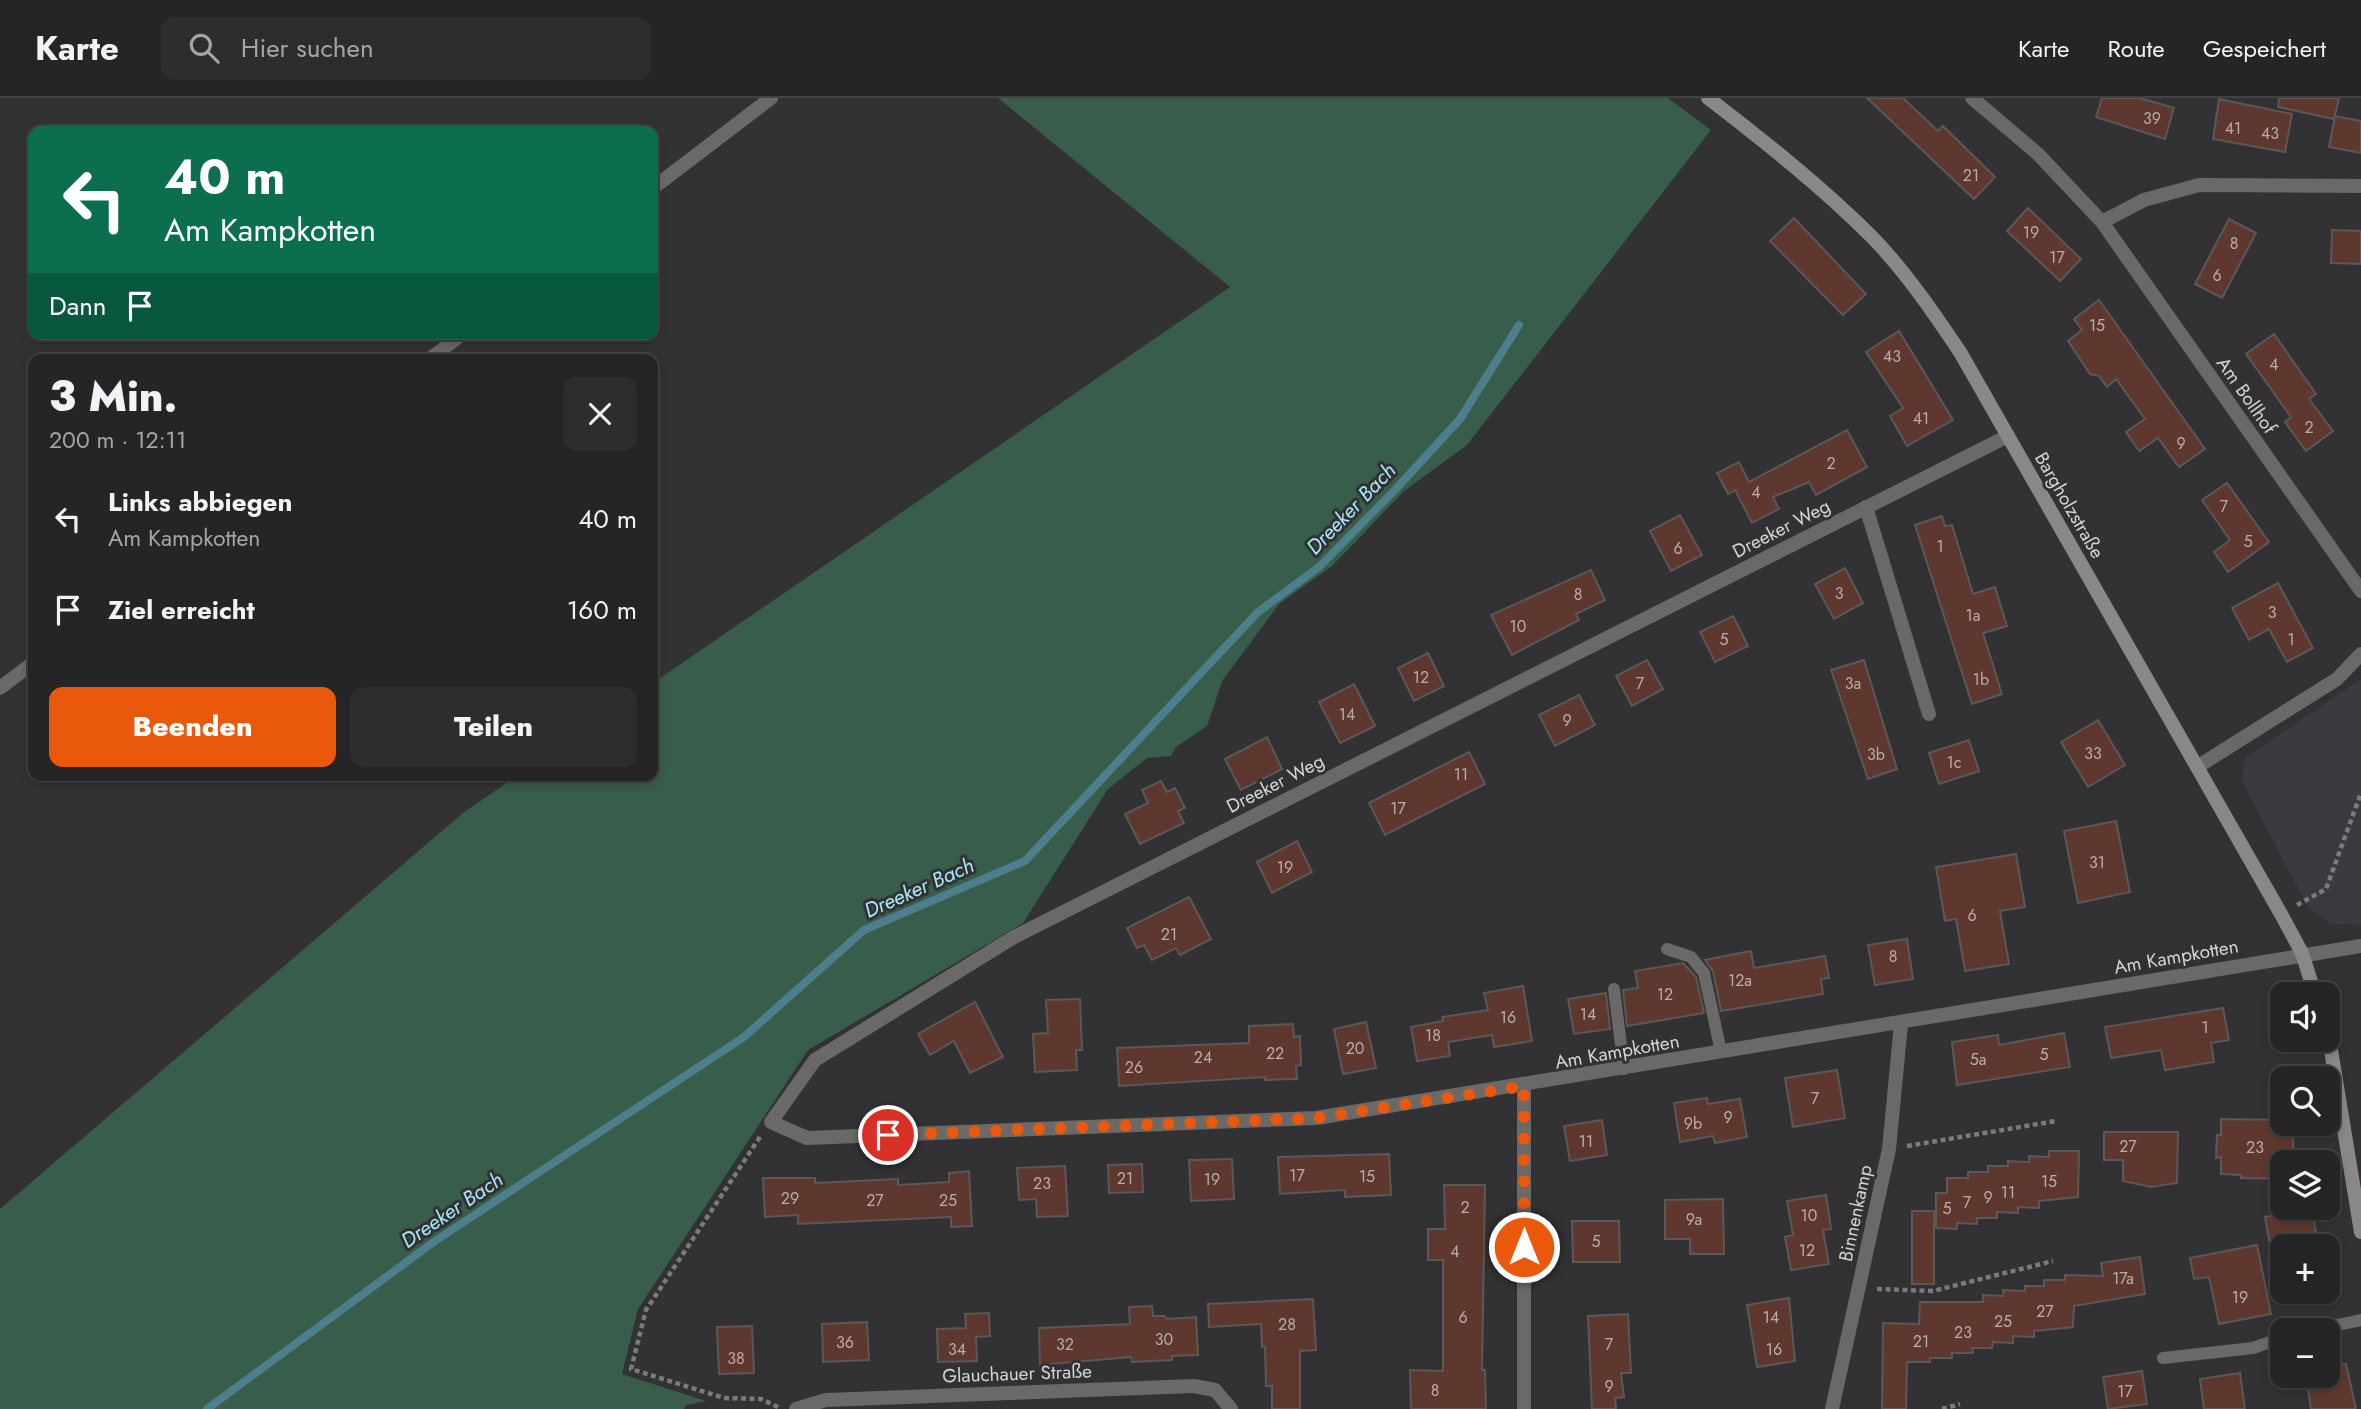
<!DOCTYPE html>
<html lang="de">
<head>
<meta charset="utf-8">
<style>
  :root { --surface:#262526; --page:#2e2d2e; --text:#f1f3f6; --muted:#a4a5a7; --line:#424243; --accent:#ea580c }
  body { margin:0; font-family:Jost,sans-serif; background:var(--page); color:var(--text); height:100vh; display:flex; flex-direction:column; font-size:26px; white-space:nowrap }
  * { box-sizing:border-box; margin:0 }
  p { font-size:23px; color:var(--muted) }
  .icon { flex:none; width:38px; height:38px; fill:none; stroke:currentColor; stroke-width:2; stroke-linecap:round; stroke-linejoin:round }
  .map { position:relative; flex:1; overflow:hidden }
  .panel { position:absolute; left:28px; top:256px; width:630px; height:427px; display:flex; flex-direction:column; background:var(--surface); border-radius:14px; box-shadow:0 4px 10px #0003,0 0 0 2px var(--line) }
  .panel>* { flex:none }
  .banner { position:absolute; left:28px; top:28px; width:630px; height:214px; border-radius:14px; box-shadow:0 4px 10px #0003,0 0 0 2px var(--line); background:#0b6e4f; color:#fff; overflow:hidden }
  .fabs { position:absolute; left:2270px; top:884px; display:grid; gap:14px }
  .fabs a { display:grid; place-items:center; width:70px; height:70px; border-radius:14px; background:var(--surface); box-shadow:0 4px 10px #0003,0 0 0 2px var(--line); font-size:35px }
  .pin { position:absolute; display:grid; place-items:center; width:60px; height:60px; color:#fff; margin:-30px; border:4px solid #fff; border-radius:50%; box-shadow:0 2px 7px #0007 }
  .me { position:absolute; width:77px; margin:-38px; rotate:0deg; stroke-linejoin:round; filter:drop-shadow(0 0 5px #0008) }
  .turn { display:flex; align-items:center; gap:24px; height:147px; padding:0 21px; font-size:32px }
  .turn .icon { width:91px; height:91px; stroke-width:2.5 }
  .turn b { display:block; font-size:49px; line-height:60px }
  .then { display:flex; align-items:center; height:66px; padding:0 21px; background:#0003; gap:14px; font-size:26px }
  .round { display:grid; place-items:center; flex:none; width:74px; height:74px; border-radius:14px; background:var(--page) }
  .head { display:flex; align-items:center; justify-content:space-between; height:119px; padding:0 21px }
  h1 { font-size:42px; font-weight:800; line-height:52px }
  .action { display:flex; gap:14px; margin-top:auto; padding:14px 21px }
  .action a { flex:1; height:80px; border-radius:14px; background:var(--accent); color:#fff; font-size:28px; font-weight:800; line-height:80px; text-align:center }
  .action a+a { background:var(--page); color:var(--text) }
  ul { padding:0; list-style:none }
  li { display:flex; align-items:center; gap:21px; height:91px; padding:0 21px }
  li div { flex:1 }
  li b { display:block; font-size:26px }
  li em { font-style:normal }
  header { display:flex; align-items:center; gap:42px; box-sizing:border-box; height:98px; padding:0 35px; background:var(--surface); border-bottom:2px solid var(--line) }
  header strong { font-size:33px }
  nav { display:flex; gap:38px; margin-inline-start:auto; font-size:24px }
  .search { width:490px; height:63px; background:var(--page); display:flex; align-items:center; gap:18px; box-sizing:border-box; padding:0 24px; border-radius:14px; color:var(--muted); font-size:26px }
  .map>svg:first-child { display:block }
  .built { fill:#3c3941 }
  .green { fill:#395d4b }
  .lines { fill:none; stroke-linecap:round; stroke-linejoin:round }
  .stream { stroke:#4c7f8b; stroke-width:8 }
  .building { fill:#5e382f; stroke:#5b5857; stroke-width:2 }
  .path { stroke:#7b7a7c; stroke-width:4.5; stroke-dasharray:5 3.5; stroke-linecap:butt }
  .service { stroke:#6a6968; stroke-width:12 }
  .minor { stroke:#6a6968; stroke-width:14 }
  .secondary { stroke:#8a8887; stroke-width:14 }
  .route { stroke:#ea580c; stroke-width:12; stroke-dasharray:0 21.6 }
  .labels { text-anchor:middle; stroke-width:6; stroke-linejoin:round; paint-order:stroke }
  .number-label { font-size:16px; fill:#b7aeac }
  .street-label { font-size:19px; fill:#d5d5d6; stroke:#323133 }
  .water-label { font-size:21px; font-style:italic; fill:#a6e8f9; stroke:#323133 }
</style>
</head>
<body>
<header>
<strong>Karte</strong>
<div class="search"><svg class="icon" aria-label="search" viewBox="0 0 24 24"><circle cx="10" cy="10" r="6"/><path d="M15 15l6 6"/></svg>Hier suchen</div>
<nav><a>Karte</a><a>Route</a><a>Gespeichert</a></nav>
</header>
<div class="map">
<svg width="2361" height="1311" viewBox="0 0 2361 1311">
  <rect width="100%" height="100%" fill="#323133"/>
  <polygon class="built" points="2361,581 2361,827 2330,826 2308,809 2241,682 2246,659"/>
  <polygon class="green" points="998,0 1668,0 1711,32 1467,347 1404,393 1332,468 1279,506 1222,583 1207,628 1176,649 1171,658 1147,660 1108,691 1023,825 808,952 638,1211 622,1276 706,1303 686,1307 684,1311 0,1311 0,1111 463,715 518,677 653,677 653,585 1230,189"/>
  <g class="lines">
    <polyline class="stream" points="207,1311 435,1143 744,939 864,832 1025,763 1258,514 1319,469 1395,392 1460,321 1519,227"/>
  </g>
  <g class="building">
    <polygon points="1867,0 1903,0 1938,33 1943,28 1995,79 1974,101"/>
    <polygon points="2102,0 2140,0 2174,10 2165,41 2096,19"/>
    <polygon points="2279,0 2339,0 2334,21 2278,9"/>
    <polygon points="2219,1 2292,16 2285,54 2213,41"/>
    <polygon points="2335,18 2361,23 2361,55 2329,49"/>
    <polygon points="2028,110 2081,161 2060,183 2007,133"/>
    <polygon points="1794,120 1866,196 1843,217 1770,143"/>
    <polygon points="2229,121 2256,135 2222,200 2195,186"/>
    <polygon points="2332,132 2361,133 2361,166 2331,165"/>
    <polygon points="2099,202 2205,351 2179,369 2158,340 2139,353 2126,334 2145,321 2116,281 2107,289 2099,278 2090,276 2068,243 2082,232 2074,221"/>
    <polygon points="1899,233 1953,322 1907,348 1890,318 1903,310 1866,254"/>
    <polygon points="2274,236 2316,296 2309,301 2333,333 2306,353 2285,324 2291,319 2246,256"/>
    <polygon points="1847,332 1867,369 1816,397 1809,384 1773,399 1779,411 1752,425 1735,392 1728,396 1717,375 1739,364 1749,384"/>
    <polygon points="2227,385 2269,444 2228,474 2214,454 2230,442 2202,402"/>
    <polygon points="1680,417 1702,457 1671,473 1650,433"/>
    <polygon points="1942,418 1945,428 1952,427 1973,496 1995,489 2007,528 1983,535 2002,596 1972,606 1915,427"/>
    <polygon points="1845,470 1863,505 1834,521 1815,486"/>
    <polygon points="1591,472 1605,502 1576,516 1579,522 1512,557 1491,517"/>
    <polygon points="2278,485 2313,550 2287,564 2269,531 2249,542 2232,510"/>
    <polygon points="1733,518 1748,548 1715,564 1700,534"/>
    <polygon points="1428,555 1444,588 1414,603 1398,570"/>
    <polygon points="1647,562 1663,591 1632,608 1616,578"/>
    <polygon points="1864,562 1897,671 1868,681 1831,572"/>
    <polygon points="1354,586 1375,628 1340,645 1319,604"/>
    <polygon points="1579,597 1595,627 1555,648 1539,617"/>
    <polygon points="2098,622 2125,667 2088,689 2061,644"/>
    <polygon points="1267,639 1282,671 1241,692 1225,661"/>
    <polygon points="1969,642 1979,673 1939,686 1929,655"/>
    <polygon points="1469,654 1485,686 1385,737 1369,705"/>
    <polygon points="1161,683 1167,694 1175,690 1185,710 1178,713 1184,725 1140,746 1125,716 1148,705 1142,692"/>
    <polygon points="2116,723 2130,794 2078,805 2064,733"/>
    <polygon points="1297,743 1312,774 1272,795 1257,764"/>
    <polygon points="2016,756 2025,809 2000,813 2009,866 1965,873 1956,821 1945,823 1936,769"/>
    <polygon points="1189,799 1211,841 1180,857 1176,850 1152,862 1144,847 1137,850 1127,830"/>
    <polygon points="1907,841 1913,881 1875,887 1868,847"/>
    <polygon points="1751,853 1754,870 1825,858 1829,880 1821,881 1823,896 1721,913 1713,873 1705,862"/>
    <polygon points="1683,865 1696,879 1704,915 1627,928 1623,892 1638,890 1635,873"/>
    <polygon points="1523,888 1532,943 1494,949 1492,937 1448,944 1450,958 1417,963 1411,929 1443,923 1442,919 1488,912 1484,895"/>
    <polygon points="1606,895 1610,931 1574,936 1568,901"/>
    <polygon points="1080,901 1082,952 1076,952 1077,972 1035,974 1033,936 1048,935 1046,902"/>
    <polygon points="975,904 1003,959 970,975 954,943 930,957 918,936"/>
    <polygon points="2223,910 2229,942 2211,945 2214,964 2165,972 2161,952 2111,960 2105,929"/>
    <polygon points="1366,924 1376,970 1343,976 1334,931"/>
    <polygon points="1293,926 1294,939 1300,938 1301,967 1296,968 1297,981 1265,982 1265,979 1119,988 1117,950 1249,945 1249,928"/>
    <polygon points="2064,935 2070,969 1957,987 1952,944 1998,937 1999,947"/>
    <polygon points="1837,972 1845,1020 1793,1029 1785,980"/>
    <polygon points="1707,1000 1708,1006 1740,1001 1747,1039 1715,1045 1713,1038 1680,1044 1674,1005"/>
    <polygon points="2221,1021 2282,1022 2282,1026 2292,1026 2294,1061 2282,1064 2282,1081 2241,1080 2241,1077 2221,1076 2221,1059 2216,1060 2217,1037 2221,1037"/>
    <polygon points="1602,1022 1607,1057 1570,1063 1564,1028"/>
    <polygon points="2104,1034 2178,1034 2177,1085 2151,1089 2123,1083 2123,1062 2104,1062"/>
    <polygon points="2049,1053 2079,1053 2078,1099 2039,1103 2039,1110 2018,1109 2018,1115 1997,1114 1997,1120 1977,1120 1977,1126 1957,1125 1957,1131 1936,1130 1936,1095 1947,1095 1947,1080 1968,1080 1968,1074 1988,1074 1988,1068 2008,1068 2008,1063 2029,1064 2029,1058 2049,1059"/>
    <polygon points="1389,1056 1391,1097 1345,1099 1345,1092 1280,1096 1278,1059"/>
    <polygon points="1232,1061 1234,1101 1191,1103 1189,1062"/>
    <polygon points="1142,1066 1143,1094 1109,1095 1108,1067"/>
    <polygon points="1065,1068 1068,1118 1037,1119 1036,1101 1019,1102 1017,1070"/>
    <polygon points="969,1073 972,1128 951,1129 951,1119 798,1126 798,1117 765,1119 763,1080 815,1080 815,1085 898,1081 898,1087 949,1084 949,1075"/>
    <polygon points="1444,1087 1485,1087 1482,1272 1485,1272 1486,1311 1411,1311 1410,1272 1443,1273 1443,1162 1428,1162 1428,1131 1445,1131"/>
    <polygon points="1826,1097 1831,1131 1823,1132 1829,1166 1791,1172 1785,1139 1793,1137 1787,1103"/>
    <polygon points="1723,1101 1724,1156 1690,1156 1690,1141 1665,1141 1665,1102"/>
    <polygon points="2312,1111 2316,1134 2269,1142 2265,1119"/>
    <rect x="1912" y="1113" width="22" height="73"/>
    <polygon points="1572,1123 1619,1123 1620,1164 1573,1164"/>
    <polygon points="2257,1147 2271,1216 2219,1226 2209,1179 2194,1181 2190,1160"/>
    <polygon points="2140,1159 2145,1196 2074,1208 2073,1229 2034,1233 2034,1239 2013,1238 2013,1245 1993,1244 1992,1250 1972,1250 1973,1255 1952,1255 1952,1260 1930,1260 1930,1264 1907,1264 1906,1311 1882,1311 1883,1225 1919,1226 1920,1204 1983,1204 1983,1197 2003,1198 2003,1192 2025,1193 2025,1188 2044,1188 2044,1182 2065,1182 2065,1177 2103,1178 2101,1165"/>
    <polygon points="1789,1200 1795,1263 1757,1269 1747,1207"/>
    <polygon points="1313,1201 1316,1252 1300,1253 1300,1311 1272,1311 1272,1288 1266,1288 1265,1249 1262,1249 1261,1226 1209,1229 1208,1206"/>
    <polygon points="1152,1208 1153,1218 1164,1218 1167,1221 1196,1219 1198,1257 1172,1258 1172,1262 1132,1264 1131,1259 1040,1267 1039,1230 1130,1226 1129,1209"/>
    <polygon points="989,1215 990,1238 976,1239 977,1263 938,1264 937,1231 966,1230 965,1216"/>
    <polygon points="1628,1216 1631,1275 1621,1275 1624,1299 1615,1300 1616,1311 1592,1311 1588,1218"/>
    <polygon points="867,1224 869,1262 823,1264 822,1226"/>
    <polygon points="752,1228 754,1275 719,1276 717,1229"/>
    <polygon points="2346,1266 2356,1311 2311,1311 2306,1278 2328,1278 2328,1269"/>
    <polygon points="2142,1273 2147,1306 2108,1311 2103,1279"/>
    <polygon points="2240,1275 2245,1311 2204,1311 2200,1281"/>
  </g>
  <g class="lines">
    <g class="path">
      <polyline points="2297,807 2326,791 2361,695"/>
      <polyline points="760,1039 646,1212 631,1271 724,1300 761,1301 778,1309"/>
      <polyline points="1907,1048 2056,1023"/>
      <polyline points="1877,1191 1933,1193 2053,1163"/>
      <polyline points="1942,1311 1960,1306"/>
    </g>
    <g class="service">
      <polyline points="1667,851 1691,859 1704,875 1721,954"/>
      <polyline points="1614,891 1624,971"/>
      <polyline points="2313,1232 2361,1222"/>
      <polyline points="2163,1260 2253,1250 2282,1240"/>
    </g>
    <g class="minor">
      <polyline points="1972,0 2038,56 2102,124 2144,102 2199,87 2361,88"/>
      <polyline points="653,90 771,0"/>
      <polyline points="2102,124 2361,493"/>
      <polyline points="430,261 462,236"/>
      <polyline points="2008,338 1014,839 815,962 771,1024 807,1040 1316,1020 2361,848"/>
      <polyline points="1866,409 1929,616"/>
      <polyline points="0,590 33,565"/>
      <polyline points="2197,669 2337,581 2361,556"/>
      <polyline points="796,1311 826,1302 1194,1288 1215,1292 1231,1311"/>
      <polyline points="1524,1311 1524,988"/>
      <polyline points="1832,1311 1889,1051 1901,926"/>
    </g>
    <g class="secondary">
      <path d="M1708,0C1764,43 1822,89 1872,139C1906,174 1933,214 1960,254L2281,816L2302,855L2315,896"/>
      <polyline points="2328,934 2361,1134"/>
    </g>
  </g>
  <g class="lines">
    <polyline class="route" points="888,1037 1316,1020 1524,988 1524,1149"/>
  </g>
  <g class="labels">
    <g class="number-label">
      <text x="2152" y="26">39</text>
      <text x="2233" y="36">41</text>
      <text x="2270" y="41">43</text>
      <text x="1971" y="83">21</text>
      <text x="2031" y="140">19</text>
      <text x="2234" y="151">8</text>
      <text x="2057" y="165">17</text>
      <text x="2217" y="183">6</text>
      <text x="2097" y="233">15</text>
      <text x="1892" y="264">43</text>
      <text x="2274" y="272">4</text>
      <text x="1921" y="326">41</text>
      <text x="2309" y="335">2</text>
      <text x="2181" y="351">9</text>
      <text x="1831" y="371">2</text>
      <text x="1756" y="400">4</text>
      <text x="2224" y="414">7</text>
      <text x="2248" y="449">5</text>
      <text x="1940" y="454">1</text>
      <text x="1678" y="456">6</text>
      <text x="1839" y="501">3</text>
      <text x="1578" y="502">8</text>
      <text x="2272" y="520">3</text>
      <text x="1973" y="523">1a</text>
      <text x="1518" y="534">10</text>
      <text x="1724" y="547">5</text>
      <text x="2291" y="547">1</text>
      <text x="1421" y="585">12</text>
      <text x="1981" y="587">1b</text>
      <text x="1640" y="591">7</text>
      <text x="1853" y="591">3a</text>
      <text x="1347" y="622">14</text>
      <text x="1567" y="628">9</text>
      <text x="2093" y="661">33</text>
      <text x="1876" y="662">3b</text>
      <text x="1954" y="670">1c</text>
      <text x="1461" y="682">11</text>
      <text x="1398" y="716">17</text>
      <text x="2097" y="770">31</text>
      <text x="1285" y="775">19</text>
      <text x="1972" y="823">6</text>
      <text x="1169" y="842">21</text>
      <text x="1893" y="864">8</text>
      <text x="1740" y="888">12a</text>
      <text x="1665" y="902">12</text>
      <text x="1588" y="922">14</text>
      <text x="1508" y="925">16</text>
      <text x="2205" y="935">1</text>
      <text x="1433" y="943">18</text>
      <text x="1355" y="956">20</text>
      <text x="1275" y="961">22</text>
      <text x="2044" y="962">5</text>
      <text x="1203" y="965">24</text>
      <text x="1978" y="967">5a</text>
      <text x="1134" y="975">26</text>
      <text x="1815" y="1006">7</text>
      <text x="1728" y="1025">9</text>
      <text x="1693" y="1031">9b</text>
      <text x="1586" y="1049">11</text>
      <text x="2128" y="1054">27</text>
      <text x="2255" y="1055">23</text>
      <text x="1297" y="1083">17</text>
      <text x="1367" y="1084">15</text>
      <text x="1125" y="1086">21</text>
      <text x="1212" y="1087">19</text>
      <text x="2049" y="1089">15</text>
      <text x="1042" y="1091">23</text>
      <text x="2008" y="1100">11</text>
      <text x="1988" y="1105">9</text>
      <text x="790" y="1106">29</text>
      <text x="875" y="1108">27</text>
      <text x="948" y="1108">25</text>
      <text x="1967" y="1110">7</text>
      <text x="1465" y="1115">2</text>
      <text x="1947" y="1116">5</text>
      <text x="1809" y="1123">10</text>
      <text x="1694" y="1127">9a</text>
      <text x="1596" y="1149">5</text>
      <text x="1807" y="1158">12</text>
      <text x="1455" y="1159">4</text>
      <text x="2123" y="1186">17a</text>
      <text x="2240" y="1205">19</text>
      <text x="2045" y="1219">27</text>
      <text x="1463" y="1225">6</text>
      <text x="1771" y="1225">14</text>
      <text x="2003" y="1229">25</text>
      <text x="1287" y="1232">28</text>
      <text x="1963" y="1240">23</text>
      <text x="1164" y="1247">30</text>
      <text x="1921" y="1249">21</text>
      <text x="845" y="1250">36</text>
      <text x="1065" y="1252">32</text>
      <text x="1609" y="1252">7</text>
      <text x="957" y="1257">34</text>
      <text x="1774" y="1257">16</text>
      <text x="736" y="1266">38</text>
      <text x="1609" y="1294">9</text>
      <text x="1435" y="1298">8</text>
      <text x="2125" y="1299">17</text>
    </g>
    <g class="street-label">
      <text transform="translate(2247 297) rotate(55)" y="7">Am Bollhof</text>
      <text transform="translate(2070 407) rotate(60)" y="7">Bargholzstraße</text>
      <text transform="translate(1781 430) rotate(-27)" y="7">Dreeker Weg</text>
      <text transform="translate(1275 685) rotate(-27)" y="7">Dreeker Weg</text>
      <text transform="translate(2176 858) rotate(-10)" y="7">Am Kampkotten</text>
      <text transform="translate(1617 953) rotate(-10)" y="7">Am Kampkotten</text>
      <text transform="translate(1855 1115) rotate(-78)" y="7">Binnenkamp</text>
      <text transform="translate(1017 1275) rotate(-2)" y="7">Glauchauer Straße</text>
    </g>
    <g class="water-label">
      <text transform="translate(1351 411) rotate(-46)" y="7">Dreeker Bach</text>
      <text transform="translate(919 790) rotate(-24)" y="7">Dreeker Bach</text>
      <text transform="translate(452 1112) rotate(-34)" y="7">Dreeker Bach</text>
    </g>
  </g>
</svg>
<div class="fabs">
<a><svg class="icon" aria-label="sound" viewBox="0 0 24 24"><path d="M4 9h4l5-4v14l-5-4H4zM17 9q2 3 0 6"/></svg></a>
<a><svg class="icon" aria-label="search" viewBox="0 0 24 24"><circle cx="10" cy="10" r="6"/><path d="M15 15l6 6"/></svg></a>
<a><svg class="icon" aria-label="layers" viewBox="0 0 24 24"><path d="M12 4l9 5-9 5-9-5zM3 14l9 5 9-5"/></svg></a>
<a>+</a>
<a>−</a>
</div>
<div class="pin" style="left:888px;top:1037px;background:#d93025"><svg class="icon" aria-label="arrive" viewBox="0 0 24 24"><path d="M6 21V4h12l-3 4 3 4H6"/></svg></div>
<svg class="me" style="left:1524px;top:1149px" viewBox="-20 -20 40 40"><circle r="17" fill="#ea580c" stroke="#fff" stroke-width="3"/><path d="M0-11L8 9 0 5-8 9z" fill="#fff"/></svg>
<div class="banner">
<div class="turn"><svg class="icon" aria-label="left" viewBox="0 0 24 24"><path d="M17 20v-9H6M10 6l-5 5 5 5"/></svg><div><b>40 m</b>Am Kampkotten</div></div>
<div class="then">Dann<svg class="icon" aria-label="arrive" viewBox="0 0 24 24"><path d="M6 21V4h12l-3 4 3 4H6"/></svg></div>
</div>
<section class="panel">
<div class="head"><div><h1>3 Min.</h1><p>200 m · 12:11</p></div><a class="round"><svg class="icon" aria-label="close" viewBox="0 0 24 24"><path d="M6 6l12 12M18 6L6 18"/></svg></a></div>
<ul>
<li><svg class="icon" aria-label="left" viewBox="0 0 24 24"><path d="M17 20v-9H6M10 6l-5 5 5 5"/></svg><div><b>Links abbiegen</b><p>Am Kampkotten</p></div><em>40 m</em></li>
<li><svg class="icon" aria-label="arrive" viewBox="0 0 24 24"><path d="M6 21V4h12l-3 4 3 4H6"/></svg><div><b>Ziel erreicht</b></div><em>160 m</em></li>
</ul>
<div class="action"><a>Beenden</a><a>Teilen</a></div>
</section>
</div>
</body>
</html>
